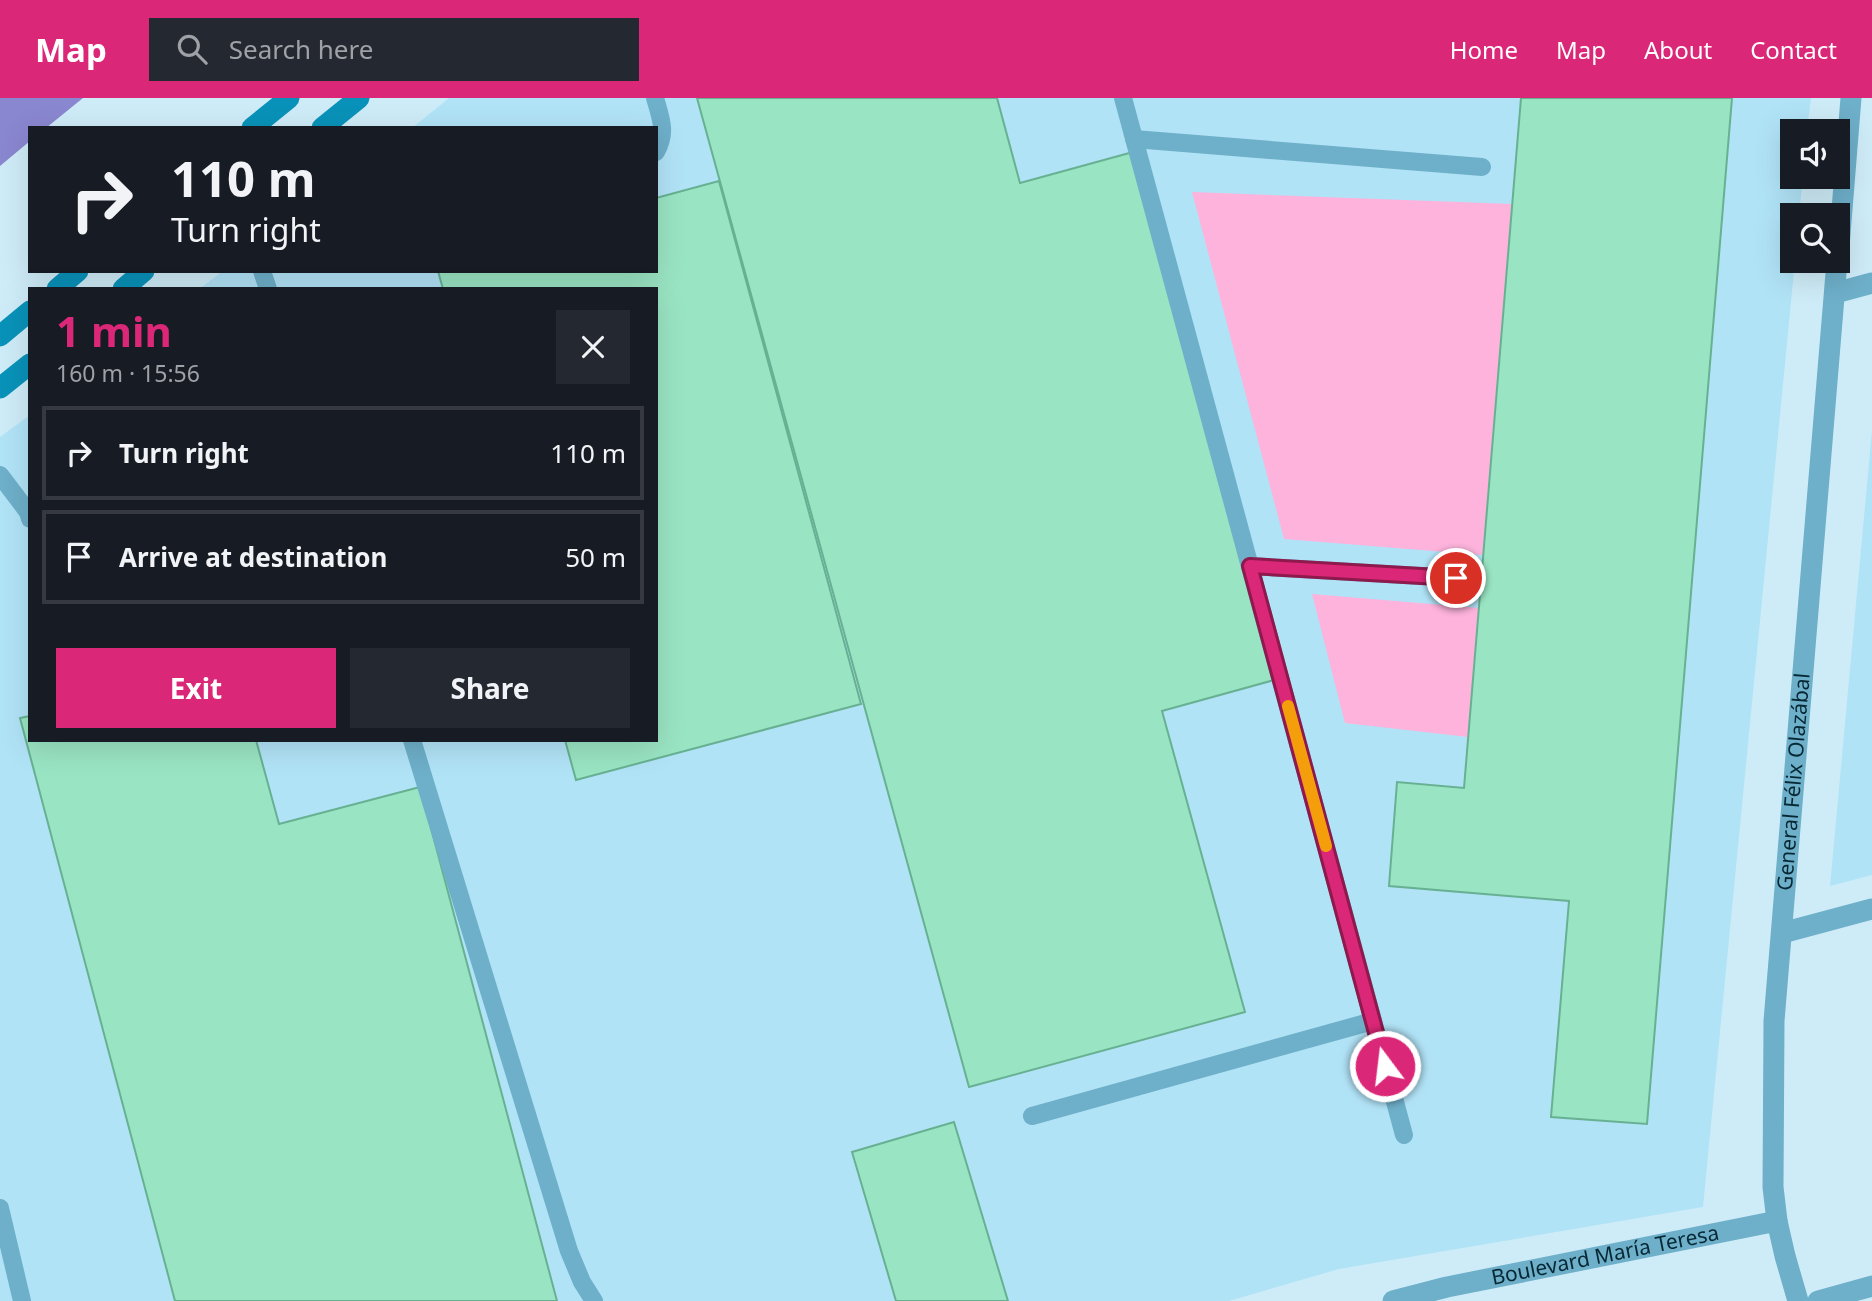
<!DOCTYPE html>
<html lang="en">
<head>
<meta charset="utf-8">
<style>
  :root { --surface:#171b24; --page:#242831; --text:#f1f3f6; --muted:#9ea1a6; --line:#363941; --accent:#db2777 }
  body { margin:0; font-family:"Noto Sans",sans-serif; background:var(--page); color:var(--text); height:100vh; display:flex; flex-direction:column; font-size:26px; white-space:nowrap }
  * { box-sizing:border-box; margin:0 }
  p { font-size:23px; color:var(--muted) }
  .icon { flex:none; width:38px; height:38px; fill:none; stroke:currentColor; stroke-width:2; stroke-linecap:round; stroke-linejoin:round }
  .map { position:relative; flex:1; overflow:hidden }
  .side { position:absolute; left:28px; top:189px; width:630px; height:455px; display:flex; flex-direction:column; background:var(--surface); border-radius:0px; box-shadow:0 7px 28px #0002 }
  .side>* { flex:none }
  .top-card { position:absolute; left:28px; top:28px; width:630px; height:147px; border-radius:0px; box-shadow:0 7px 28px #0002; background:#171b24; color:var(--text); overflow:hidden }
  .controls { position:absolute; left:1780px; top:21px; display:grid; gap:14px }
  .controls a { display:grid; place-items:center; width:70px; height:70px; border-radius:0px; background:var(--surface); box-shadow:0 7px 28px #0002; font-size:35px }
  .pin { position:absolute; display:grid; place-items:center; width:60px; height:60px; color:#fff; margin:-30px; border:4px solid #fff; border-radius:50%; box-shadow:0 2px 7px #0007 }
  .me { position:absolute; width:77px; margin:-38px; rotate:345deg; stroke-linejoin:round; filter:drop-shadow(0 0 5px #0008) }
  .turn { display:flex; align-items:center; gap:24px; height:147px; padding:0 28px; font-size:32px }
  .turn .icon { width:91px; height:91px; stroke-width:2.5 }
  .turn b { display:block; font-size:49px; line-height:60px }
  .round { display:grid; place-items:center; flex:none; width:74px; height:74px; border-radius:0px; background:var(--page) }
  .head { display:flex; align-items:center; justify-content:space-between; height:119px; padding:0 28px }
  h1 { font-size:42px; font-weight:700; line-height:52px; color:var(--accent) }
  .primary-button { display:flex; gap:14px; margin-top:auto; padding:14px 28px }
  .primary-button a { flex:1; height:80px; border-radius:0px; background:var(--accent); color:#fff; font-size:28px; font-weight:700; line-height:80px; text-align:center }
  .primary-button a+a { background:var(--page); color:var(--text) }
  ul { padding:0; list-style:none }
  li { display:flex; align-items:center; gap:21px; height:94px; margin:0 14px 10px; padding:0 14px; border:4px solid var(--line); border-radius:0px }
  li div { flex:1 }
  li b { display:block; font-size:26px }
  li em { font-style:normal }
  header { display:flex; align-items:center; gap:42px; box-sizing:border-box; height:98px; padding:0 35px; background:var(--accent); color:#fff }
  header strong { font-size:33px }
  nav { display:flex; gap:38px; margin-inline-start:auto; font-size:24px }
  .search { width:490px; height:63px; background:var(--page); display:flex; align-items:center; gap:18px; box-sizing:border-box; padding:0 24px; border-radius:0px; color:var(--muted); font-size:26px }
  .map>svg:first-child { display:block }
  .built { fill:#b1e3f7 }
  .green { fill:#fdb3dc }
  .water { fill:#8a87d1 }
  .building { fill:#99e4c3; stroke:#67b192; stroke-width:2 }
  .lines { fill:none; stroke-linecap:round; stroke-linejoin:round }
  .service { stroke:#6eafc9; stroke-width:18 }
  .minor { stroke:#6eafc9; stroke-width:21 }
  .tertiary { stroke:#6eafc9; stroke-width:21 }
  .secondary { stroke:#0992b9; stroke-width:21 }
  .route-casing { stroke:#8e194d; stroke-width:18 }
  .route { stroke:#db2777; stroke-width:12 }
  .slow { stroke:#f59e0b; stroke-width:12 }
  .labels { text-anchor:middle; stroke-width:5; stroke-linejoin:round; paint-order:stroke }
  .street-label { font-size:21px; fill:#062834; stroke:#fff }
</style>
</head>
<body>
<header>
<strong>Map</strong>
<div class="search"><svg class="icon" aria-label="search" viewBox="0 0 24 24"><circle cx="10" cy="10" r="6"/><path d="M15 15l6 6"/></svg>Search here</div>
<nav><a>Home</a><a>Map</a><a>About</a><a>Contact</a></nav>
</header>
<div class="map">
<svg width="1872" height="1203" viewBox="0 0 1872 1203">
  <rect width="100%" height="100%" fill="#ceecf8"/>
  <g class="built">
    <polygon points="449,0 1811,0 1807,33 1792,33 1792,79 1803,79 1799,117 1792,117 1792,163 1795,163 1703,1109 1339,1171 1229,1203 0,1203 0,339 30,317 30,642 656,642 656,191 199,191 223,173 656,173 656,30 412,30"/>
    <polygon points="1872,332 1872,777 1830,788"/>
  </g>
  <g class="green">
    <polygon points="1192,94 1512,106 1483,457 1284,441"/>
    <polygon points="1312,496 1479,510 1468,639 1345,625"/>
  </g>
  <polygon class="water" points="0,0 83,0 46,30 30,30 30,43 0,68"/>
  <g class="building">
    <polygon points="697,0 997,0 1020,85 1133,54 1278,581 1162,613 1245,914 969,989"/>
    <polygon points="1521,0 1732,0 1647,1026 1551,1019 1569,803 1389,788 1397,684 1464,690"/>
    <polygon points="719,83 861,606 576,682 565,642 656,642 656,191 443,191 438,173 656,173 656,100"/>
    <polygon points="30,618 30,642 256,642 279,726 420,689 557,1203 175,1203 20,620"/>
    <polygon points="954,1024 1008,1203 896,1203 852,1054"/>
  </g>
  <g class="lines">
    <g class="service">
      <path d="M655,0C661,21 667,34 656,54"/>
      <polyline points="1123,0 1404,1037"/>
      <polyline points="1134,41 1482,69"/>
      <polyline points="262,173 268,191"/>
      <polyline points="0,377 28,414 30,421"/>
      <polyline points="1250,468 1456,480"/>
      <polyline points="412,642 569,1153 582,1184 594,1203"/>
      <polyline points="1032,1018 1373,923"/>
      <polyline points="0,1110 22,1203"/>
    </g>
    <g class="minor">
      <polyline points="1835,195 1872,185"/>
      <polyline points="1782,835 1872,811"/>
      <path id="s1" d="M1393,1203L1447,1189L1777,1123"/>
      <polyline points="1818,1203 1872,1188"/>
    </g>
    <g class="tertiary">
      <polyline points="1838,161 1851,0"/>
      <path id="s2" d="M1798,1203L1785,1158L1777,1123L1773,1089L1774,923L1837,163"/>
    </g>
    <g class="secondary">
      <polyline points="252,30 289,0"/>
      <polyline points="322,30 359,0"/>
      <polyline points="57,191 78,173"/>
      <polyline points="123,191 144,173"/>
      <polyline points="0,238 30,213"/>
      <polyline points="0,290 30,266"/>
    </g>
  </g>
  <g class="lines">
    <defs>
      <polyline id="route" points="1385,968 1250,468 1456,480"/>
    </defs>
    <use href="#route" class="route-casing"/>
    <use href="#route" class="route"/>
    <polyline class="slow" points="1288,608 1326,748"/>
  </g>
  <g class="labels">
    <g class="street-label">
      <text dy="7" stroke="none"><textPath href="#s2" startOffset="523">General Félix Olazábal</textPath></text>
      <text dy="7" stroke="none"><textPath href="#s1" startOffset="217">Boulevard María Teresa</textPath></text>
    </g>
  </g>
</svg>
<div class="controls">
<a><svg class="icon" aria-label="sound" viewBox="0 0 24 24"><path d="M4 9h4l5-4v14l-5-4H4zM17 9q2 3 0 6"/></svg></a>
<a><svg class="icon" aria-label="search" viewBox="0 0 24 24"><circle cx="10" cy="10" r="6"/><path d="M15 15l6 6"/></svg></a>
</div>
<div class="pin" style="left:1456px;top:480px;background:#d93025"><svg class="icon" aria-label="arrive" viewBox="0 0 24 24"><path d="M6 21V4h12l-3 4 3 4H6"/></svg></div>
<svg class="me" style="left:1385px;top:968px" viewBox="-20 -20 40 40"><circle r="17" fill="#db2777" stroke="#fff" stroke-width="3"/><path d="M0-11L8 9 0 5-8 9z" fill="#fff"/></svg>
<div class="top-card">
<div class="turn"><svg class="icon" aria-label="right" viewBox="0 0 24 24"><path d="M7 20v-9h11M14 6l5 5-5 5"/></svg><div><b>110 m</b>Turn right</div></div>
</div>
<section class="side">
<div class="head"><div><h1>1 min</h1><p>160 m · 15:56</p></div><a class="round"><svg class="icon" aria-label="close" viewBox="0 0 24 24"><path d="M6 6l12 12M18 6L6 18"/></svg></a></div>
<ul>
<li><svg class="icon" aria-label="right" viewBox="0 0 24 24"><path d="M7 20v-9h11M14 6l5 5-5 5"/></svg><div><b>Turn right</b></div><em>110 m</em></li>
<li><svg class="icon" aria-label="arrive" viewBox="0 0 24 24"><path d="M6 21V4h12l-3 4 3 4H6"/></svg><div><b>Arrive at destination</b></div><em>50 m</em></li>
</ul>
<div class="primary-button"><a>Exit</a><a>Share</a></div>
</section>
</div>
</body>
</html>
